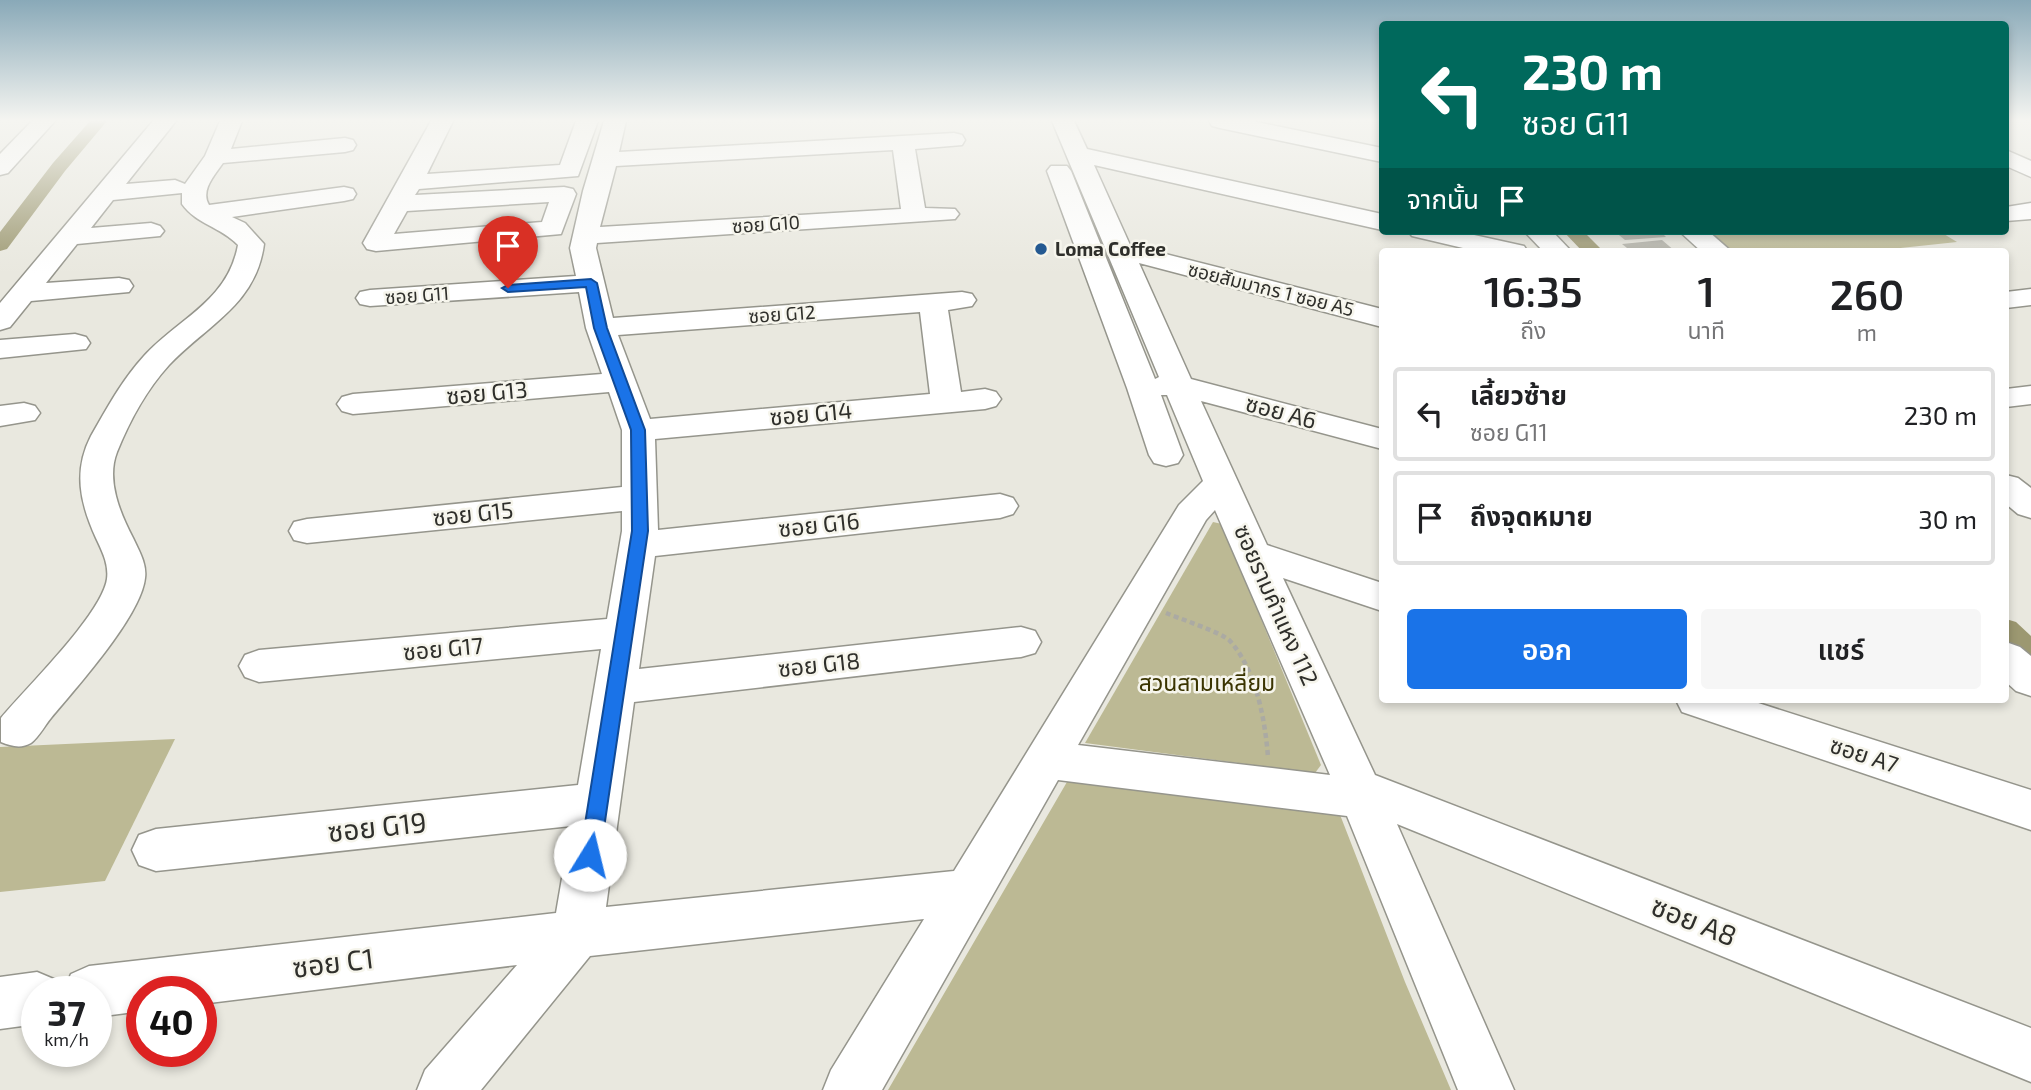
<!DOCTYPE html>
<html lang="th">
<head>
<meta charset="utf-8">
<style>
  :root { --surface:#fff; --page:#f6f6f6; --text:#202124; --muted:#757577; --line:#e0e0e0; --accent:#1a73e8 }
  body { margin:0; font-family:"Exo 2","Noto Sans Thai",sans-serif; background:var(--page); color:var(--text); height:100vh; display:flex; flex-direction:column; font-size:26px; white-space:nowrap }
  * { box-sizing:border-box; margin:0 }
  p { font-size:23px; color:var(--muted) }
  .icon { flex:none; width:38px; height:38px; fill:none; stroke:currentColor; stroke-width:2; stroke-linecap:round; stroke-linejoin:round }
  .map { position:relative; flex:1; overflow:hidden }
  .drawer { position:absolute; left:1379px; top:248px; width:630px; height:455px; display:flex; flex-direction:column; background:var(--surface); border-radius:7px; box-shadow:0 4px 10px #0003 }
  .drawer>* { flex:none }
  .guide { position:absolute; left:1379px; top:21px; width:630px; height:214px; border-radius:7px; box-shadow:0 4px 10px #0003; background:#00695c; color:#fff; overflow:hidden }
  .speed { position:absolute; left:21px; top:976px; display:flex; gap:14px; font-size:35px; font-weight:700; text-align:center }
  .speed>* { display:grid; place-content:center; width:91px; height:91px; border-radius:50%; background:var(--surface); box-shadow:0 4px 10px #0003; line-height:1 }
  .speed small { font-size:18px; font-weight:400 }
  .speed .limit { border:10px solid #d22; background:#fff; color:#111 }
  .pin { position:absolute; display:grid; place-items:center; width:60px; height:60px; color:#fff; margin:-72px -30px; border-radius:50% 50% 50% 0; rotate:-45deg; box-shadow:0 0 7px #0007 }
  .pin .icon { rotate:45deg }
  .me { position:absolute; width:77px; margin:-38px; rotate:9deg; stroke-linejoin:round; filter:drop-shadow(0 0 5px #0008) }
  .turn { display:flex; align-items:center; gap:24px; height:147px; padding:0 28px; font-size:32px }
  .turn .icon { width:91px; height:91px; stroke-width:2.5 }
  .turn b { display:block; font-size:49px; line-height:60px }
  .then { display:flex; align-items:center; height:66px; padding:0 28px; background:#0003; gap:14px; font-size:26px }
  .eta { display:flex; justify-content:space-evenly; align-items:center; height:119px; text-align:center }
  .eta b { font-size:42px; font-weight:600; line-height:49px }
  .primary-button { display:flex; gap:14px; margin-top:auto; padding:14px 28px }
  .primary-button a { flex:1; height:80px; border-radius:7px; background:var(--accent); color:#fff; font-size:28px; font-weight:600; line-height:80px; text-align:center }
  .primary-button a+a { background:var(--page); color:var(--text) }
  ul { padding:0; list-style:none }
  li { display:flex; align-items:center; gap:21px; height:94px; margin:0 14px 10px; padding:0 14px; border:4px solid var(--line); border-radius:7px }
  li div { flex:1 }
  li b { display:block; font-size:26px }
  li em { font-style:normal }
  .map>svg:first-child { display:block }
  .green { fill:#bcb994 }
  .lines { fill:none; stroke-linecap:round; stroke-linejoin:round }
  .canal { fill:#9c9871; fill-rule:evenodd }
  .building { fill:#b2b1a8 }
  .minor-casing { stroke:#95958c; stroke-width:3 }
  .path { stroke:#abaaa3; stroke-width:4.5; stroke-dasharray:5 3.5; stroke-linecap:butt }
  .minor { fill:#fff; fill-rule:evenodd }
  .route { fill:#1a73e8; stroke:#114b97; stroke-width:2 }
  .poi-dot { fill:#245991; stroke:#f6f5ec; stroke-width:2.5 }
  .labels { text-anchor:middle; stroke-width:5; stroke-linejoin:round; paint-order:stroke }
  .far-street-label { font-size:19px; fill:#2f2f2b; stroke:#f6f5ec }
  .far-poi-label { font-size:19px; font-weight:bold; fill:#2f2f2b; stroke:#f6f5ec; text-anchor:start }
  .street-label { font-size:23px; fill:#2f2f2b; stroke:#f6f5ec }
  .park-label { font-size:23px; fill:#3a3401; stroke:#f6f5ec }
  .near-street-label { font-size:28px; fill:#2f2f2b; stroke:#f6f5ec }
</style>
</head>
<body>
<div class="map">
<svg width="2031" height="1090" viewBox="0 0 2031 1090">
  <rect width="100%" height="100%" fill="#e9e8df"/>
  <g class="green">
    <polygon points="1702,231 1939,231 1957,242 1863,252 1729,252"/>
    <polygon points="1213,522 1222,524 1321,765 1315,773 1085,743"/>
    <polygon points="175,739 105,881 0,892 0,747"/>
    <polygon points="1071,775 1337,807 1405,982 1451,1090 888,1090"/>
  </g>
  <g class="lines">
    <g class="canal">
      <polygon points="90,121 107,121 65,171 7,249 0,251 0,232 53,163"/>
      <polygon points="1563,231 1583,231 1604,252 1583,252"/>
      <polygon points="2006,619 2016,622 2031,636 2031,664 2021,661 2006,646"/>
    </g>
  </g>
  <g class="building">
    <polygon points="1614,231 1660,231 1666,237 1625,240"/>
    <polygon points="1662,240 1676,252 1632,252 1622,244"/>
  </g>
  <g class="lines">
    <defs>
      <g id="minor">
        <polygon points="32,121 55,121 8,173 0,175 0,154"/>
        <path d="M153,121H176L126,184L175,180L185,184L205,156L220,121H242L231,149L345,138L353,140L356,145L353,150L345,152L223,163C215,175 200,190 209,205L344,187L353,189L356,194L353,199L344,201L232,217L245,223L264,244C256,305 207,325 169,365C147,389 129,422 117,452C106,480 120,513 133,538C139,551 147,564 145,578C141,616 76,688 51,718C45,725 39,737 31,743C21,749 11,746 1,742V718C26,688 102,614 107,579C109,564 102,551 96,538C80,503 73,471 91,436C107,408 122,380 144,356C179,318 228,301 238,245C221,227 196,224 182,204V193L113,200L91,228L151,223L160,226L164,231L160,236L77,244L46,283L119,278L129,280L133,286L129,292L31,301L10,327L0,330V303Z"/>
        <path d="M431,121H453L427,174L560,165L576,121H598L578,176L419,189L415,195L564,187L573,189L576,194L561,234L376,251L367,249L363,243ZM549,202L542,222L394,234L407,211Z"/>
        <path d="M604,121H626L619,152L954,133L962,135L965,140L962,145L915,149L925,208L955,209L959,214L955,219L597,243L596,248L613,318L962,292L972,294L976,300L972,306L948,310L961,392L985,389L996,392L1001,399L996,406L985,409L655,439L658,530L1000,494L1013,498L1018,506L1013,514L1000,518L655,556L639,669L1021,627L1035,631L1041,642L1035,653L1021,657L634,702L606,907L954,871L1179,505L1203,481L1167,395H1161L1183,455L1178,463L1166,466L1154,463L1149,455L1127,388L1047,171L1051,166H1067L1071,171L1155,379L1159,377L1052,121H1074L1087,149L1382,214V230L1094,165L1130,245L1382,309V327L1139,263L1191,379L1382,429V449L1201,401L1267,545L1382,583V611L1283,578L1375,775L2031,1028V1082L1397,824L1514,1090H1458L1347,816L1058,780L882,1090H823L831,1070L924,919L590,956L481,1090H417L425,1070L517,965L201,1004V992H142V1011L96,1017V992H63L71,974L89,966L556,913L571,826L156,871L139,865L132,850L139,835L156,829L578,785L601,649L259,682L245,677L239,666L245,655L259,650L607,619L622,531V511L307,543L294,540L289,531L294,522L307,519L622,487V430L609,392L353,414L342,411L337,404L342,397L353,394L602,374L586,328L579,292L370,306L360,304L356,298L360,292L370,290L576,276L570,248L583,191ZM893,150L901,209L600,227L616,166ZM920,312L930,394L650,419L618,335ZM1215,510L1330,775L1078,745L1206,520Z"/>
        <polygon points="1209,121 1252,121 1382,148 1382,162 1220,128 1212,126"/>
        <polygon points="2006,150 2031,161 2031,177 2006,166"/>
        <polygon points="2031,203 2031,219 2006,221 2006,207"/>
        <polygon points="1408,231 1456,231 1524,246 1528,252 1480,252 1412,236"/>
        <polygon points="1524,231 1552,231 1572,252 1544,252"/>
        <polygon points="1679,231 1708,231 1732,252 1702,252"/>
        <polygon points="2031,289 2031,305 2006,308 2006,292"/>
        <polygon points="75,334 86,337 90,343 86,349 0,358 0,340"/>
        <polygon points="2031,386 2031,404 2006,407 2006,389"/>
        <polygon points="24,403 35,406 40,413 35,420 0,426 0,406"/>
        <polygon points="2006,475 2018,478 2031,488 2031,518 2018,514 2006,504"/>
        <polygon points="2006,642 2020,647 2031,656 2031,696 2016,691 2006,682"/>
        <polygon points="1676,700 1749,700 2031,790 2031,830 1682,712"/>
        <polygon points="37,972 56,980 61,992 37,992 37,1024 0,1029 0,977"/>
      </g>
    </defs>
    <use href="#minor" class="minor-casing"/>
    <path class="path" d="M1166,613C1178,618 1223,633 1230,641C1256,670 1265,719 1268,757"/>
    <use href="#minor" class="minor"/>
  </g>
  <linearGradient id="sky" x2="0" y2="1"><stop stop-color="#89a9b8"/><stop offset="0.44" stop-color="#f5f5f1"/><stop offset="1" stop-color="#f5f5f1" stop-opacity="0"/></linearGradient>
  <rect width="2031" height="274" fill="url(#sky)"/>
  <polygon class="route" points="591,279 597,283 607,328 645,430 648,531 600,855 597,862 590,864 583,862 580,855 632,531 631,430 594,328 586,287 508,292 502,288 508,285"/>
  <circle class="poi-dot" cx="1041" cy="249" r="7"/>
  <g class="labels">
    <g class="far-street-label">
      <text transform="translate(766 224) rotate(-4)" y="7">ซอย G10</text>
      <text transform="translate(1271 289) rotate(14)" y="7">ซอยสัมมากร 1 ซอย A5</text>
      <text transform="translate(417 295) rotate(-4)" y="7">ซอย G11</text>
      <text transform="translate(782 314) rotate(-4)" y="7">ซอย G12</text>
    </g>
    <g class="far-poi-label">
      <text x="1055" y="256">Loma Coffee</text>
    </g>
    <g class="street-label">
      <text transform="translate(487 393) rotate(-5)" y="8">ซอย G13</text>
      <text transform="translate(1281 412) rotate(15)" y="8">ซอย A6</text>
      <text transform="translate(811 414) rotate(-5)" y="8">ซอย G14</text>
      <text transform="translate(473 514) rotate(-6)" y="8">ซอย G15</text>
      <text transform="translate(819 525) rotate(-6)" y="8">ซอย G16</text>
      <text transform="translate(1276 605) rotate(66)" y="8">ซอยรามคำแหง 112</text>
      <text transform="translate(443 649) rotate(-5)" y="8">ซอย G17</text>
      <text transform="translate(819 665) rotate(-6)" y="8">ซอย G18</text>
      <text transform="translate(1864 755) rotate(18)" y="8">ซอย A7</text>
    </g>
    <g class="park-label">
      <text x="1207" y="691">สวนสามเหลี่ยม</text>
    </g>
    <g class="near-street-label">
      <text transform="translate(377 827) rotate(-6)" y="10">ซอย G19</text>
      <text transform="translate(1694 921) rotate(22)" y="10">ซอย A8</text>
      <text transform="translate(333 963) rotate(-7)" y="10">ซอย C1</text>
    </g>
  </g>
</svg>
<div class="speed"><div>37<small>km/h</small></div><div class="limit">40</div></div>
<div class="pin" style="left:508px;top:288px;background:#d93025"><svg class="icon" aria-label="arrive" viewBox="0 0 24 24"><path d="M6 21V4h12l-3 4 3 4H6"/></svg></div>
<svg class="me" style="left:590px;top:855px" viewBox="-20 -20 40 40"><circle r="19" fill="#fff"/><path d="M0-13L10 11 0 6-10 11z" fill="#1a73e8"/></svg>
<div class="guide">
<div class="turn"><svg class="icon" aria-label="left" viewBox="0 0 24 24"><path d="M17 20v-9H6M10 6l-5 5 5 5"/></svg><div><b>230 m</b>ซอย G11</div></div>
<div class="then">จากนั้น<svg class="icon" aria-label="arrive" viewBox="0 0 24 24"><path d="M6 21V4h12l-3 4 3 4H6"/></svg></div>
</div>
<section class="drawer">
<div class="eta">
<div><b>16:35</b><p>ถึง</p></div>
<div><b>1</b><p>นาที</p></div>
<div><b>260</b><p>m</p></div>
</div>
<ul>
<li><svg class="icon" aria-label="left" viewBox="0 0 24 24"><path d="M17 20v-9H6M10 6l-5 5 5 5"/></svg><div><b>เลี้ยวซ้าย</b><p>ซอย G11</p></div><em>230 m</em></li>
<li><svg class="icon" aria-label="arrive" viewBox="0 0 24 24"><path d="M6 21V4h12l-3 4 3 4H6"/></svg><div><b>ถึงจุดหมาย</b></div><em>30 m</em></li>
</ul>
<div class="primary-button"><a>ออก</a><a>แชร์</a></div>
</section>
</div>
</body>
</html>
